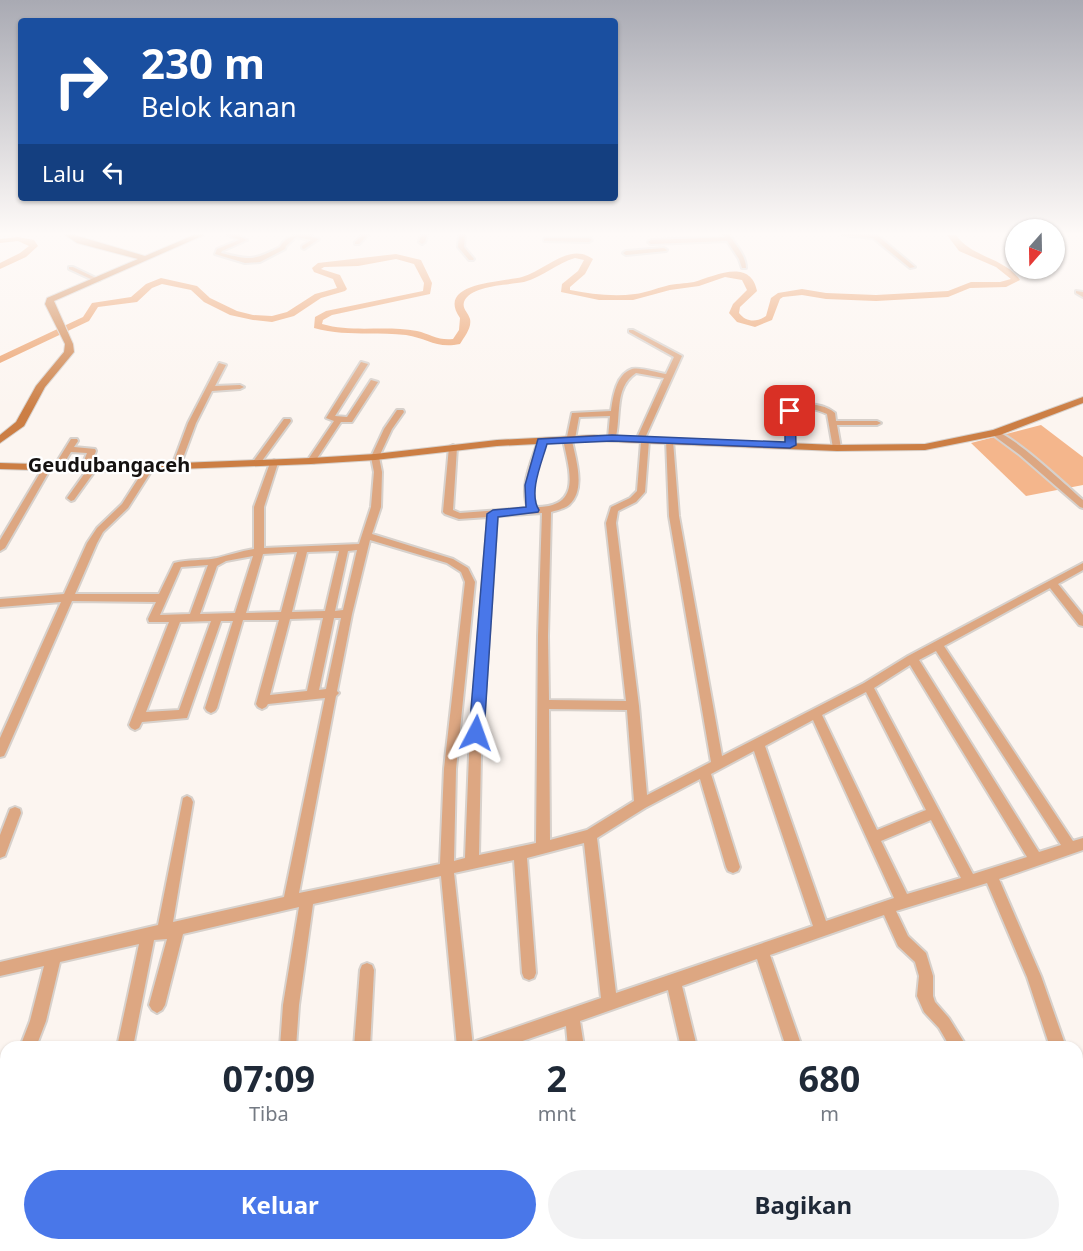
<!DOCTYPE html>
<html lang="id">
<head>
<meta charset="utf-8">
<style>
  :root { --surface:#fff; --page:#f2f2f3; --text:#1f2937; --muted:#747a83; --accent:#4977e9 }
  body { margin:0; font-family:"Noto Sans",sans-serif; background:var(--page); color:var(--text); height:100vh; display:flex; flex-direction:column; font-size:22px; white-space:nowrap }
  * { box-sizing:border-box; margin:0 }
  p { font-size:20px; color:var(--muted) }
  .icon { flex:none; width:33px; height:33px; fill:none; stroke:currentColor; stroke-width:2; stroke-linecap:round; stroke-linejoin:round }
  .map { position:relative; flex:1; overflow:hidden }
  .panel { position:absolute; left:0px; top:1041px; width:1083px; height:210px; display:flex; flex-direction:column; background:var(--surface); border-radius:18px 18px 0 0; box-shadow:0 2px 4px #0004 }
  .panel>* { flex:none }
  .top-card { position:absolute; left:18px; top:18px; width:600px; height:183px; border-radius:6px; box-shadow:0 2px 4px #0004; background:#1a4fa0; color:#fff; overflow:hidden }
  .needle { width:39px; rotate:200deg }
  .fabs { position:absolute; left:1005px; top:219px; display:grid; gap:12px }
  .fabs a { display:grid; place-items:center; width:60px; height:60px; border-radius:50%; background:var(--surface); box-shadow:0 2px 4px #0004; font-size:30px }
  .pin { position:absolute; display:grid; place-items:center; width:51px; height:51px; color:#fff; margin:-26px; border-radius:12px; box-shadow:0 3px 9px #0006 }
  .me { position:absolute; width:66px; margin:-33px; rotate:4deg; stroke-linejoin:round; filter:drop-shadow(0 0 4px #0008) }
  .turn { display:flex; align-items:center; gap:21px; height:126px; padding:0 24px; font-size:27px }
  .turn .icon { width:78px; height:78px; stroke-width:2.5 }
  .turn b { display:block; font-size:42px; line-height:51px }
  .then { display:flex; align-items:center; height:57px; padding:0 24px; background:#0003; gap:12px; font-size:22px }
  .eta { display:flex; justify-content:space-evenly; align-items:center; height:102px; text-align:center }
  .eta b { font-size:36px; font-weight:700; line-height:42px }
  .cta { display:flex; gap:12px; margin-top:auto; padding:12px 24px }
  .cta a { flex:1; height:69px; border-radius:36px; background:var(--accent); color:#fff; font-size:24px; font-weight:700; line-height:69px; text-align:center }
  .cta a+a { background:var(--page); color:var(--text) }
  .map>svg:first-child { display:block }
  .green { fill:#f4b68c }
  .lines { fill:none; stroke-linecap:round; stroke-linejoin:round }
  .river { fill:#ea9b63; fill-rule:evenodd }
  .street-casing { stroke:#d7d1cc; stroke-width:4 }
  .secondary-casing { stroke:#d7d1cc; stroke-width:2 }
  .street { fill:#dda782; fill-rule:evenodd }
  .secondary { fill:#cc7e44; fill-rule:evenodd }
  .route { fill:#4977e9; stroke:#2f4d97; stroke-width:1.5 }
  .labels { text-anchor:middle; stroke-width:4.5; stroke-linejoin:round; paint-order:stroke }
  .quarter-label { font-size:20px; font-weight:bold; fill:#151211; stroke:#fff }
</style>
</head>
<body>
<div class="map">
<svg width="1083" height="1251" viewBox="0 0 1083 1251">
  <rect width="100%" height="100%" fill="#fcf5f0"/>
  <polygon class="green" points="1041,425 1083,457 1083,485 1026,496 971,443"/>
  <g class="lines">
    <g class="river">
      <path d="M947,235H956C972,258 1004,257 1020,280L1006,287L970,288L948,297L876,301L826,299L802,295L783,297L780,299L772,320L755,327L737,322L729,313L733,304L747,290L742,280L725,277L699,286L670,290L633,300H599L561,292L562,284L578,271L584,260L575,258C557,263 543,277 524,282C509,285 470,285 464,302C462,309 468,312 470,319C472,328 464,337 460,344C436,349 427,338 406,335C374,331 345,337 314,328L315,317L326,311L423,291L424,283L414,264L396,259L358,266L324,267L321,269L340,275L347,289L345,291L321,298L294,316L272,322L253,320L230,315L204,302L191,290L162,284L152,288L137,302L98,307L89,321L0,363V356L83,317L92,303L131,297L146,284L161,278L197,286L210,298L237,311L253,315L272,316L287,312L315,294L337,288L333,279L314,272L312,268L318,263L396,254L421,260L432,283L430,294L332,315L323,320L322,324C353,333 385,325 417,331C430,334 439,341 453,339L459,330L460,318C435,282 503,282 522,277C546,270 569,242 593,259L585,274L570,287V290C591,294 613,297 635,294C646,293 656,288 666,286C675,283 685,284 694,282C713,277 750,257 757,291L740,307L739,313C746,322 756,323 766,316L771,298L778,293L802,289L826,293L876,295L948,291L971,282H1000L1011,279L996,267L959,251Z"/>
      <polygon points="18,237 34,240 38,246 26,257 0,269 0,263 20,253 29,246 18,241 0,243 0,239"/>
    </g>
    <defs>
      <g id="street">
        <path d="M228,235H237L247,240L222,251L221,253C250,260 253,261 280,247C287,232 306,233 319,239L304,249L302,248V246L311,240L296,237L286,246L285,249L260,262L245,263L215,254L217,249L239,240Z"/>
        <polygon points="362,235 368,235 359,244 355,244 355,242"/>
        <polygon points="421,235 427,235 425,242 422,244 419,242"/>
        <polygon points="459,235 465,235 464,247 474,259 473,260 469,260 458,247"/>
        <path d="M723,235H729C736,245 746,256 746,268H742L739,259L727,241L651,244L648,242L651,240L725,237Z"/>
        <polygon points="843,235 877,235 915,267 910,268 873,238"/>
        <polygon points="546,238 589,238 592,240 589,242 544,241 544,239"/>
        <polygon points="664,248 667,250 666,251 626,255 623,253 626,251"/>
        <polygon points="69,267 73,267 100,280 95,281 69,269"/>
        <polygon points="1076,291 1083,292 1083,297 1076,293"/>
        <path d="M629,330H633L682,356L645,438L649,440L645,492L636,502L618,511L616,523L639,706L647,795L711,762L669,516L666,439H672L673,441L679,516L722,756L864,683L908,656L1083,563V570L1058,584L1083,615V626L1079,625L1050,588L944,646L1073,841L1083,838V850L999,879L1041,976L1066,1047H1050L1027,977L987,883L896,911L908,936L926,953L933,976V996L935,1002L949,1018L967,1047H950L939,1028L924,1012L917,996L919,976L915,962L898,946L884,915L770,955L802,1047H786L757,959L682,986L697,1047H681L668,990L580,1021L584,1047H568L566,1026L505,1047H474L476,1041L482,1039L601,998L584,843L527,858L536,973L534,978L529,980L524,978L522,973L514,860L454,873L473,1047H457L441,876L313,904L299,1005L296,1047H280L283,1005L299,907L183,934L165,1005L162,1010L157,1013L152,1010L149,1005L167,939L154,940L133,1047H117L139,944L60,962L46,1021L36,1047H20L30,1021L44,966L0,976V962L158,925L183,798L187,796L191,798L193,802L173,922L284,897L325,698L268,704L266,707L262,709L258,707L256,704L279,620H243L217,708L215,711L211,713L207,711L205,708L233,621H221L187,718L142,722L139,728L135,730L131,728L129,725L169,622H149L148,619L156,602L72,601L6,752L4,756L0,757V738L61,602L0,607V599L64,594L87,543L97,528L122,504L147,465L150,464L154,467L128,508L103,532L97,543L75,594H159L174,563C188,559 203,561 217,558C229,555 241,551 254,549V507L270,463L274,460L278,463L264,507V548L359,544L371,507L374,472L371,457L384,429L397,410H403L404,412L392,429L379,457L382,472L381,507L372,534L453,559L468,568L475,582L456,769L454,861L465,858L469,755L488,517L459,519L445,514L443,512L449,447L453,445L457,447L453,510L460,513L528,508C519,486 532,461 538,441L542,439L546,441C540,461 528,486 536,507C583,507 569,470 563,439L567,437L572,413L611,411C613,397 616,374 632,369C641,367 657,373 666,374L674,357L629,332ZM636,373L664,378L636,440L641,442L637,491L630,498L611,507L606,523L626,701L549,700L548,636L551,512C557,510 564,509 569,505C586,490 576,460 572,441L575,439L579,417L610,416L608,438L612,440H615C622,418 613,388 636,373ZM542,513L538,636L536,843L479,855L481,755L497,516ZM370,540L447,563L461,572L465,582L444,769L440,864L299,893L336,696L339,693L337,691L352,614ZM357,550L343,610L335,611L348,551ZM339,551L325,611L292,612L307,552ZM297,552L281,612L246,613L263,554ZM253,556L235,613L200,614L217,566L226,561ZM208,565L190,614L160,615L181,567ZM323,618L307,691L270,695L290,619ZM334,618H341L326,689L319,690ZM211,621L179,710L146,712L180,622ZM936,651L1061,845L1039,852L919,660ZM910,665L1027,857L973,874L874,688ZM866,692L926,810L877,830L822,715ZM549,709L627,710L634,801L587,830L550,840ZM813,720L894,898L826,921L765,746ZM754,751L813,926L616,993L597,838L645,808L700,779L726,867L728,871L733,873L738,871L740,867L711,774ZM931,820L961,878L907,894L881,841Z"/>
        <polygon points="361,362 368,364 335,416 347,417 371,380 378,382 352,422 341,422 314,463 308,463 307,461 334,421 326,418"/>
        <polygon points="219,363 226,365 215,386 240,385 244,387 240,389 212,391 196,423 180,466 179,468 173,468 172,466 188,423"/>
        <path d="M804,404C815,404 827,406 835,413L836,421H877L881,423L877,425H837L841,448L837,450L833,448L827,414C816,409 805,406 794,412V445L790,447H787L786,411L791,407Z"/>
        <polygon points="284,419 290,419 291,421 259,465 253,465 252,463"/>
        <path d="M993,431C1008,430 1069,488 1083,500V508L1080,507L1020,455L993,435Z"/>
        <polygon points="71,439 77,439 78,441 74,447 95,449 96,451 90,466 96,466 97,468 74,500 71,501 67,498 87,470 82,470 81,468 87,453 71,452 60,470 54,470 53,468"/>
        <polygon points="47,465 51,468 5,548 0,551 0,540 43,468"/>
        <polygon points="15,807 20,809 21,813 5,856 0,858 0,835 10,809"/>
        <polygon points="367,963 372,965 374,970 370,1047 354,1047 360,970 362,965"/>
        <polygon points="6,1102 6,1133 0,1135 0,1105"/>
        <polygon points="1077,1102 1083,1105 1083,1138 1077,1136"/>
        <polygon points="1083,1189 1083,1207 1077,1210 1077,1192"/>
        <polygon points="6,1194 6,1212 0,1214 0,1196"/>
        <polygon points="226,1245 244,1245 243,1251 225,1251"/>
        <polygon points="365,1245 383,1245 382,1251 364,1251"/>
        <rect x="585" y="1245" width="18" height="6"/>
        <polygon points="722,1245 740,1245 741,1251 723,1251"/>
        <polygon points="849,1245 867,1245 869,1251 851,1251"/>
        <polygon points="968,1245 992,1245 990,1251 966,1251"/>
      </g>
      <g id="secondary">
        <polygon points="65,235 74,235 145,256 194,235 204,235 54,301 73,344 74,352 45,387 24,426 0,443 0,435 16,422 36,386 64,352 65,344 45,304 47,298 138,259 77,243"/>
        <polygon points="1083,397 1083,403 1000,435 925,450 837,451 594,441 497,446 375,460 311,464 102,472 0,469 0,463 102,466 311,458 375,454 497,440 594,435 837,445 925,444 993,430"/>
      </g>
    </defs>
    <use href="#street" class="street-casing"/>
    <use href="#secondary" class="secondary-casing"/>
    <use href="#street" class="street"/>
    <use href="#secondary" class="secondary"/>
  </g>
  <linearGradient id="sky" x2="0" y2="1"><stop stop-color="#a9aab3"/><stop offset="0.57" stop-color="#fefaf8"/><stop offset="1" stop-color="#fefaf8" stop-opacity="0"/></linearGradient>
  <rect width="1083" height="410" fill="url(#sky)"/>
  <path class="route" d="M790,408L795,411L796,445L790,448L612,441L547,444C542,462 528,493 539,510L538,512L498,517L484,733L482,737L476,739L471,737L469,733L487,514L493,510L526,507L525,485L538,439L612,435L785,442V411Z"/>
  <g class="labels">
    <g class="quarter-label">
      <text x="109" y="472">Geudubangaceh</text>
    </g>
  </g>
</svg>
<div class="fabs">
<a><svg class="needle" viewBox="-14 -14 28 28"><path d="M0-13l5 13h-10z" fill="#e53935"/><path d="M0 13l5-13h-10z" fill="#747a83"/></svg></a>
</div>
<div class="pin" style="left:790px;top:411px;background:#d93025"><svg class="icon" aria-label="arrive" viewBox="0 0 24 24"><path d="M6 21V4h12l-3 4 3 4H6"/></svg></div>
<svg class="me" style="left:476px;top:733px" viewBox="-20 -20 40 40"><path d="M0-17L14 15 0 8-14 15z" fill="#4977e9" stroke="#fff" stroke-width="4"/></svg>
<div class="top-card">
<div class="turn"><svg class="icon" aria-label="right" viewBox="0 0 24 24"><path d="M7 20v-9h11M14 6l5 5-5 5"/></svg><div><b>230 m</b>Belok kanan</div></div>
<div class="then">Lalu<svg class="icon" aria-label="left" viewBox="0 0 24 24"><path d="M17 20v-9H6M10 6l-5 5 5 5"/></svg></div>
</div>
<section class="panel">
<div class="eta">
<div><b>07:09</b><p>Tiba</p></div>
<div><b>2</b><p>mnt</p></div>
<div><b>680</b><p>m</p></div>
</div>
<div class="cta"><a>Keluar</a><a>Bagikan</a></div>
</section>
</div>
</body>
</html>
